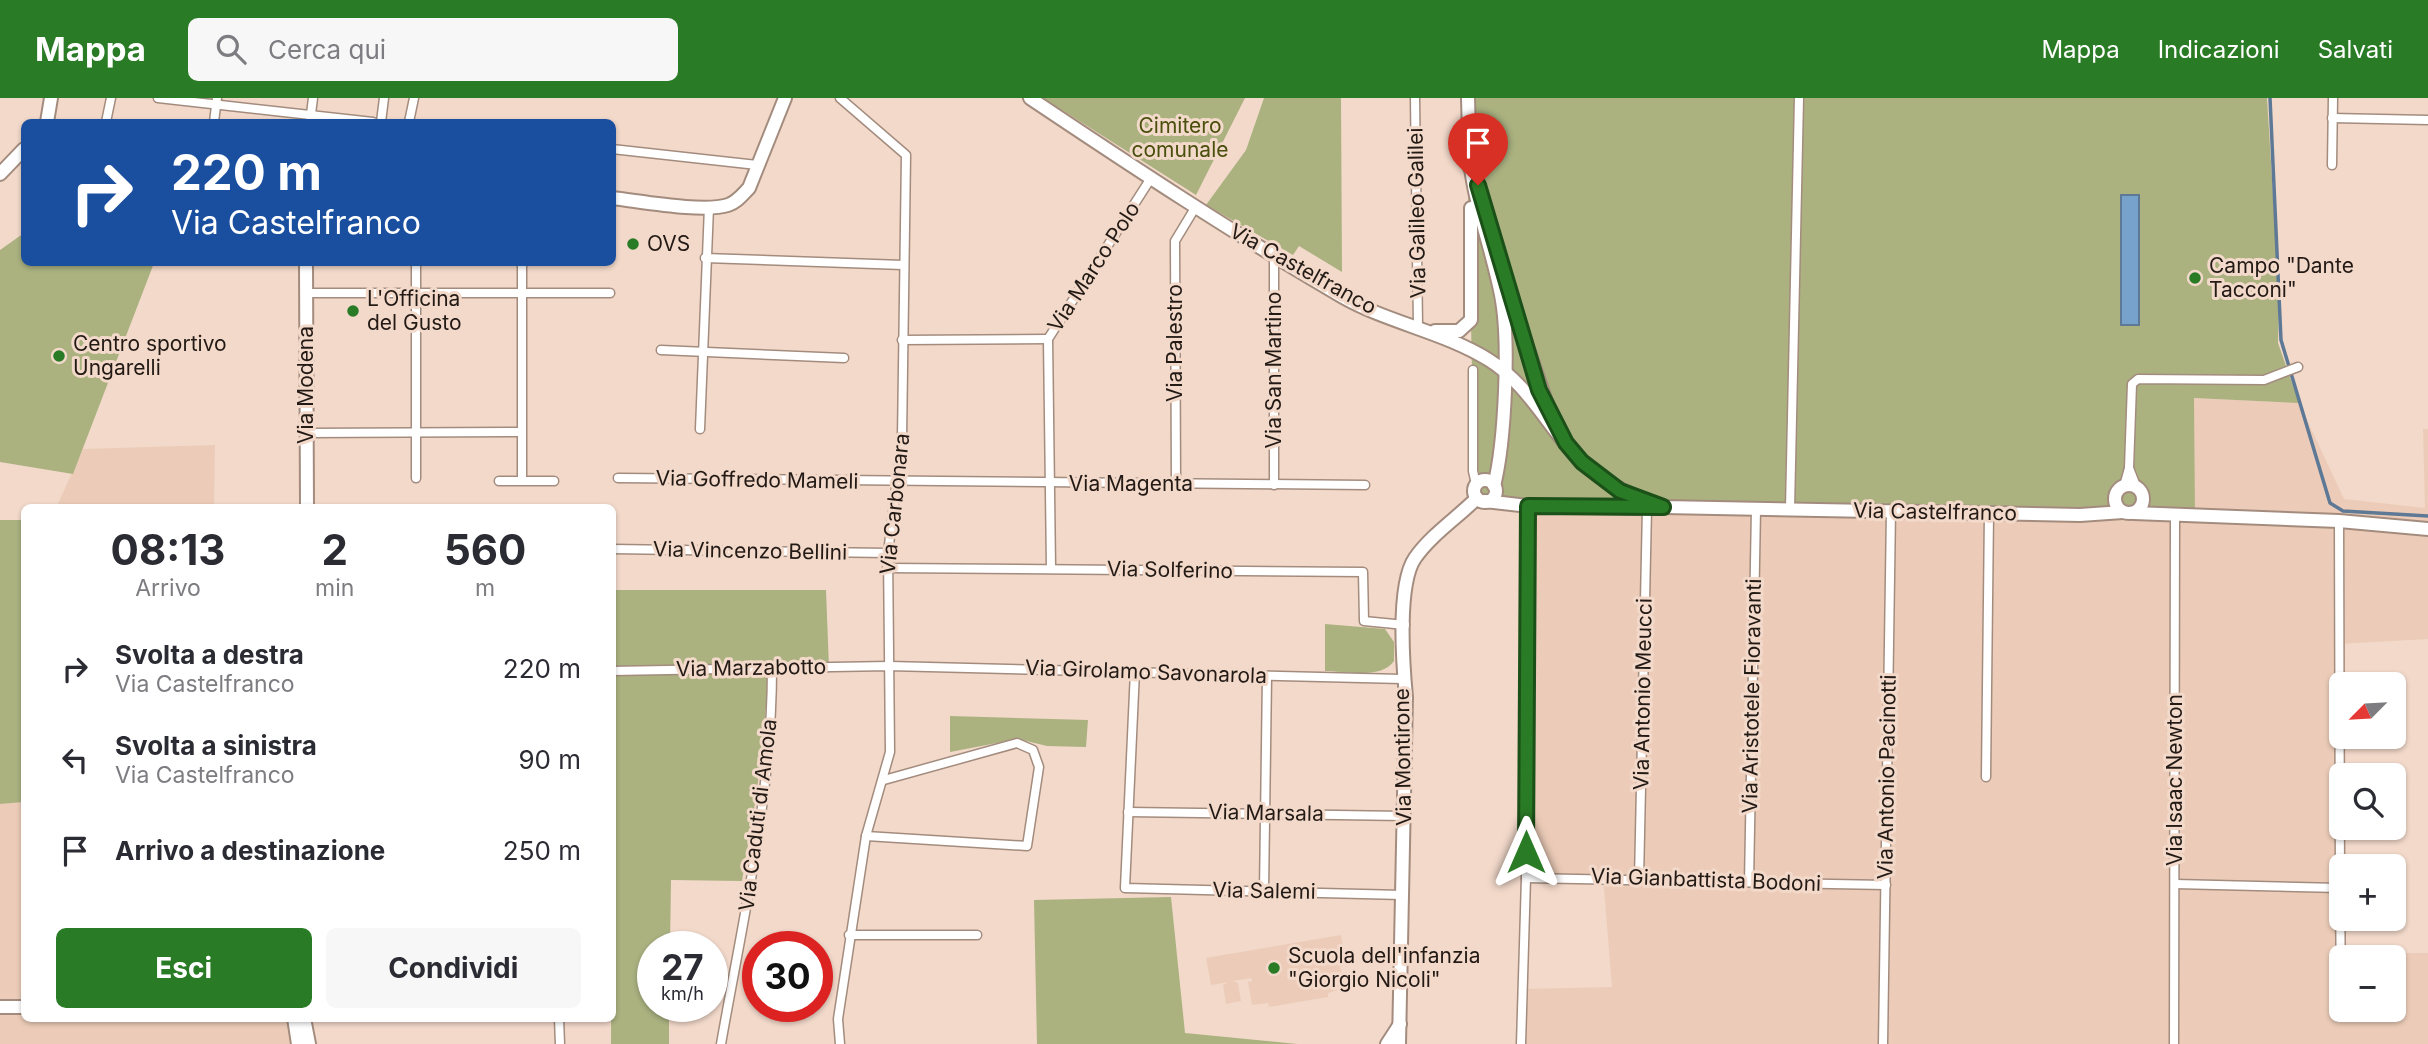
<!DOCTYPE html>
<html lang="it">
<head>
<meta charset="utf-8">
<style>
  :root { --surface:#fff; --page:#f7f7f7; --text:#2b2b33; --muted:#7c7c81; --accent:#2a7b25 }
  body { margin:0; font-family:Inter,sans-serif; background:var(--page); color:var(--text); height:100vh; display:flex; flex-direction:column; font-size:26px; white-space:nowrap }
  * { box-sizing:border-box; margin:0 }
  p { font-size:23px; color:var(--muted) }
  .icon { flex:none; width:38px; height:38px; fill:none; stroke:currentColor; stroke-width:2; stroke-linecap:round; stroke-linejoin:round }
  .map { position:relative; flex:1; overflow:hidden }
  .side { position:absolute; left:21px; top:406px; width:595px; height:518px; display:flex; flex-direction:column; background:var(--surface); border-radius:10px; box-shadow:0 2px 5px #0004 }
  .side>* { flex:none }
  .hud { position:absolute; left:21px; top:21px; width:595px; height:147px; border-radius:10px; box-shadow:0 2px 5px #0004; background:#1a4fa0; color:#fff; overflow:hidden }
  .needle { width:46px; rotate:246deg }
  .tools { position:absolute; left:2329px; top:574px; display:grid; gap:14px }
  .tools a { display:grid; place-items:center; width:77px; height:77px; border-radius:10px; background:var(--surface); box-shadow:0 2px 5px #0004; font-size:35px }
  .speed { position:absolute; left:637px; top:833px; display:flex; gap:14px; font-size:35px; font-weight:700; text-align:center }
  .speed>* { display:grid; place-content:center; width:91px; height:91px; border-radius:50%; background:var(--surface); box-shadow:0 2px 5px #0004; line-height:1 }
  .speed small { font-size:18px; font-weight:400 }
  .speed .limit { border:10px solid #d22; background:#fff; color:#111 }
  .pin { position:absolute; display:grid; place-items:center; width:60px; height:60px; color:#fff; margin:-72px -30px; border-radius:50% 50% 50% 0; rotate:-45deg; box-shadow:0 0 7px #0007 }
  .pin .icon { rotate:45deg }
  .me { position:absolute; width:77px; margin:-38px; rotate:0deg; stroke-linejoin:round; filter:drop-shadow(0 0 5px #0008) }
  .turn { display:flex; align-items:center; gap:24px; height:147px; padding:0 35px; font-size:32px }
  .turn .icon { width:91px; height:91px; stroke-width:2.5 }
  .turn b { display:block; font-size:49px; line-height:60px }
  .eta { display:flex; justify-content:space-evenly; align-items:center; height:119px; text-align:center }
  .eta b { font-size:42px; font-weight:700; line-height:49px }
  .cta { display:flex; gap:14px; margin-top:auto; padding:14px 35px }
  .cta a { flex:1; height:80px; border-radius:10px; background:var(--accent); color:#fff; font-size:28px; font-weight:700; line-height:80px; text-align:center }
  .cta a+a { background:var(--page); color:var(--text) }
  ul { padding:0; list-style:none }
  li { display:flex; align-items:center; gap:21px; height:91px; padding:0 35px }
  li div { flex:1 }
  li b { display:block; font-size:26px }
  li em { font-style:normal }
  header { display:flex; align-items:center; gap:42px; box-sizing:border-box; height:98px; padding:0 35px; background:var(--accent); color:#fff }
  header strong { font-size:33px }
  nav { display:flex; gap:38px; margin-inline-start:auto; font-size:24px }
  .search { width:490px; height:63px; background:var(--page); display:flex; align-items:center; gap:18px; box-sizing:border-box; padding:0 24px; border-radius:10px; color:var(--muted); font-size:26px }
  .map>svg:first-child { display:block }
  .built { fill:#ecccb8; fill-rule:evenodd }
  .green { fill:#abb280 }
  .water { fill:#77a2cc; stroke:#5e7995; stroke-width:2 }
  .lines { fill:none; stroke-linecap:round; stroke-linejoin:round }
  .stream { stroke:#5e7995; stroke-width:3.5 }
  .street-casing { stroke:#a38c7e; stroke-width:11 }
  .secondary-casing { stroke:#a38c7e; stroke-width:16 }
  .street { stroke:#fff; stroke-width:8 }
  .secondary { stroke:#fff; stroke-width:12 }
  .route-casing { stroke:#1b5018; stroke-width:18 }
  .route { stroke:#2a7b25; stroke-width:12 }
  .poi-dot { fill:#2a7b25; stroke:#f2d9ca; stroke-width:2.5 }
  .labels { text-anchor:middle; stroke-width:6; stroke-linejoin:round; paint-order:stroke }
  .park-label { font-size:21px; fill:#494f0c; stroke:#f2d9ca }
  .street-label { font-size:21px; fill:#231a15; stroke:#f2d9ca }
  .poi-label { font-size:21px; fill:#231a15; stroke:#f2d9ca; text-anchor:start }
</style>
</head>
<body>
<header>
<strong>Mappa</strong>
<div class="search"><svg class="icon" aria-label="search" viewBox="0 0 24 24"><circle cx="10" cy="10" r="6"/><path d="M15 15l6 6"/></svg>Cerca qui</div>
<nav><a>Mappa</a><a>Indicazioni</a><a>Salvati</a></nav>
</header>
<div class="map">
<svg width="2428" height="946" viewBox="0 0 2428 946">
  <rect width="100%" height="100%" fill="#f2d9ca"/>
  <g class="built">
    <path d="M2194,300L2299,305L2344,401L2425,410L2423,331H2428V541L2339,546L2344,855H2428V946H1525L1523,891L1612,889L1603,778L1524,779L1526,410L2194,419ZM2342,859H2394V912H2342Z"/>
    <polygon points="215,347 214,409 56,410 83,351"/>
    <polygon points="24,704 24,920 285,921 291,929 291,946 0,946 0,706"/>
    <polygon points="1341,837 1346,865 1340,866 1344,890 1328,895 1328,899 1269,909 1268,905 1252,907 1248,884 1252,883 1251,880 1233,883 1238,885 1241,903 1226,906 1223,887 1229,884 1211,887 1206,860"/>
  </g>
  <g class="green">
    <polygon points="1043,0 1245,0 1196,97"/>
    <polygon points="1264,0 1341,0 1342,174 1299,148 1293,157 1206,107 1246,52"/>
    <polygon points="1466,0 2267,0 2279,193 2278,245 2299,305 2194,300 2195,419 1475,409"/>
    <polygon points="24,135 24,164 154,165 73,376 0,364 0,152"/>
    <polygon points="0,422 24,422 24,704 0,706"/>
    <polygon points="613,492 826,492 829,570 770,571 757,693 742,783 671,782 670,849 653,849 653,908 669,908 669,946 611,946"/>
    <path d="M1325,526L1385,531L1394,544V563C1381,582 1345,573 1325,573Z"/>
    <polygon points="950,618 1088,622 1086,649 1047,648 1018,641 950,654"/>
    <polygon points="1171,799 1185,935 1297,946 1037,946 1034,802"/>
  </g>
  <rect class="water" x="2121" y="97" width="18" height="130"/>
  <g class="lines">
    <polyline class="stream" points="2270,0 2281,242 2330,405 2343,413 2428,418"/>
    <defs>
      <g id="street">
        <polyline points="158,0 373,24"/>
        <polyline points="1415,0 1418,229"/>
        <polyline points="2332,20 2428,22"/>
        <polyline points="106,24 111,0"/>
        <polyline points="214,24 217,0"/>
        <polyline points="310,24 313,0"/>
        <polyline points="381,24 384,0"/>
        <polyline points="409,24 414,0"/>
        <polyline points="612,51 757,67"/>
        <polyline points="2332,67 2333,0"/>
        <polyline points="705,160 903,167"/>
        <polyline points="306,195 610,195"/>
        <polyline points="902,242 1048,241"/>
        <polyline points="661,252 844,260"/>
        <polyline points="1473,272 1473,373 1476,386"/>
        <polyline points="700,331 709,109"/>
        <polyline points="306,335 520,334"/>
        <polyline points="2129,370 2136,388"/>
        <polyline points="416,380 416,164"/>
        <polyline points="618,380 1365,387"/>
        <polyline points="522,382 522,164"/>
        <polyline points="499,383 554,383"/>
        <polyline points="1176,386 1175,143 1195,110"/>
        <polyline points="1274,387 1274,157"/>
        <polyline points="2124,388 2129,370 2132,286 2138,281 2264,282 2298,269"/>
        <polyline points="1790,411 1799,0"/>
        <polyline points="612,451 888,455"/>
        <polyline points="887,470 1363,474 1364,523 1405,527"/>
        <polyline points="1051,470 1048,241 1151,80"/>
        <polyline points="612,573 889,568 1402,581"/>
        <polyline points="1135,573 1125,790 1403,797"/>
        <polyline points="1986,679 1989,414"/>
        <polyline points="1128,714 1404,718"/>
        <polyline points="866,738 1027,748 1039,669 1033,652 1017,645 884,682"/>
        <polyline points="1526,780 1886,787"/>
        <polyline points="1639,782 1647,410"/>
        <polyline points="1749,784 1756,411"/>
        <polyline points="2175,786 2340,790 2339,423"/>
        <polyline points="2340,790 2341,901"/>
        <polyline points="1264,793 1267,578"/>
        <polyline points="849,837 977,837"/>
        <polyline points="559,920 560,946"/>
        <path d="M721,946C743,821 772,698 772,570"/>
        <polyline points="840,946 838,921 866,738 890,654 888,455 902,341 906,57 840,0"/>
        <polyline points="1521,946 1526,780 1528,408"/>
        <polyline points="1883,946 1891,412"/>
        <polyline points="2174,946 2175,418"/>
      </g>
      <g id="secondary">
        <path d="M1030,0C1133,69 1236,137 1343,199C1389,225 1444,234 1489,262C1529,287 1548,330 1581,363C1604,386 1633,399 1663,409L2080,417L2123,414"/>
        <polyline points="1468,0 1470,70"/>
        <polyline points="47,24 51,0"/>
        <path d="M1470,62C1475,109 1492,151 1501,197C1510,242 1505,344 1494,388"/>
        <polyline points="0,76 24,51"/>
        <path d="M612,100C640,103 703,115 728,107C737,104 742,97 749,90L785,0"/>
        <polyline points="306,164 307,410"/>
        <polyline points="1506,187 1550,315"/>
        <polyline points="1435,233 1459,233 1471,222 1471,110"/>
        <circle cx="1485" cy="393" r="11"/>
        <circle cx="2129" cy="401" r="14"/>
        <polyline points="1485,403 1528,408 1652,410"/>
        <polyline points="2134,415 2339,423 2428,431"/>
        <polyline points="0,909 24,909"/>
        <polyline points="294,920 298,946"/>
        <polyline points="304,920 309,946"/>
        <polyline points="1387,946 1400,926"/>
        <path d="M1399,946L1406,599C1403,567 1397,486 1415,460C1431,437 1457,420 1477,400"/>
      </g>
    </defs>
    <use href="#street" class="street-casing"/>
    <use href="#secondary" class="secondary-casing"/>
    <use href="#street" class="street"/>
    <use href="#secondary" class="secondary"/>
  </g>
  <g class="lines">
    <defs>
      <polyline id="route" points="1478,87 1539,292 1566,345 1582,364 1620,393 1663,409 1528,408 1526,754"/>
    </defs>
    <use href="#route" class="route-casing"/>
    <use href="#route" class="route"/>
  </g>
  <g class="poi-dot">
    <circle cx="633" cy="146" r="7"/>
    <circle cx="2195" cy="180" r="7"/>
    <circle cx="353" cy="213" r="7"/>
    <circle cx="59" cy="258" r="7"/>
    <circle cx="1274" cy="870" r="7"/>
  </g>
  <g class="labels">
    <g class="park-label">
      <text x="1180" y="35">Cimitero<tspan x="1180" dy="24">comunale</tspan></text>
    </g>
    <g class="street-label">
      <text transform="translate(1417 115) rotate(-91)" y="7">Via Galileo Galilei</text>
      <text transform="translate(1094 169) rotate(-57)" y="7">Via Marco Polo</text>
      <text transform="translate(1303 171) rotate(29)" y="7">Via Castelfranco</text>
      <text transform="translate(1175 245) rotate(-90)" y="7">Via Palestro</text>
      <text transform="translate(1274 272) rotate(-90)" y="7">Via San Martino</text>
      <text transform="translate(306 287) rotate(-90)" y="7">Via Modena</text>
      <text transform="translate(757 382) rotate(1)" y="7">Via Goffredo Mameli</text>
      <text x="1131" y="393">Via Magenta</text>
      <text transform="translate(895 406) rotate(-84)" y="7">Via Carbonara</text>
      <text transform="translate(1935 414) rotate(1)" y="7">Via Castelfranco</text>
      <text transform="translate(750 453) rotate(1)" y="7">Via Vincenzo Bellini</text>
      <text transform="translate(1170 472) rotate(1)" y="7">Via Solferino</text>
      <text transform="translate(751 570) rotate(-1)" y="7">Via Marzabotto</text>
      <text transform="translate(1146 574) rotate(2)" y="7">Via Girolamo Savonarola</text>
      <text transform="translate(1643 596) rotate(-89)" y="7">Via Antonio Meucci</text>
      <text transform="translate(1752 598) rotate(-89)" y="7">Via Aristotele Fioravanti</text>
      <text transform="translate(1403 659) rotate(-91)" y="7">Via Montirone</text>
      <text transform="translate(1887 679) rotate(-89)" y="7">Via Antonio Pacinotti</text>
      <text transform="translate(2175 682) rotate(-90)" y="7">Via Isaac Newton</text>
      <text transform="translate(1266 715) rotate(1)" y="7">Via Marsala</text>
      <text transform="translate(758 717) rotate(-83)" y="7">Via Caduti di Amola</text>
      <text transform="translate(1706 782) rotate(2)" y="7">Via Gianbattista Bodoni</text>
      <text transform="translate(1264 793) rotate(1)" y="7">Via Salemi</text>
    </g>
    <g class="poi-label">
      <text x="647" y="153">OVS</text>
      <text x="2209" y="175">Campo "Dante<tspan x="2209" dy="24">Tacconi"</tspan></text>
      <text x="367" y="208">L'Officina<tspan x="367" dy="24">del Gusto</tspan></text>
      <text x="73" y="253">Centro sportivo<tspan x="73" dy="24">Ungarelli</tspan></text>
      <text x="1288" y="865">Scuola dell'infanzia<tspan x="1288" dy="24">"Giorgio Nicoli"</tspan></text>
    </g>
  </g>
</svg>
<div class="tools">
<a><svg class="needle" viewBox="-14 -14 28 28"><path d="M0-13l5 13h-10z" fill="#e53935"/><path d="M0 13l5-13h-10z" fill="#7c7c81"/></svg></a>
<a><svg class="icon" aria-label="search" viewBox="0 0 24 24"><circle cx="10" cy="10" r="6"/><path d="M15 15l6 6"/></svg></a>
<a>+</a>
<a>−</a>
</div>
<div class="speed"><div>27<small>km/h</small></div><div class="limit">30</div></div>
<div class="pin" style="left:1478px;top:87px;background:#d93025"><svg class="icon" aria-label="arrive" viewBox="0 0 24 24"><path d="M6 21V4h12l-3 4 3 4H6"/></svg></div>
<svg class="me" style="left:1526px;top:754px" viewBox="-20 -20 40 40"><path d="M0-17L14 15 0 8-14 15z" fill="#2a7b25" stroke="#fff" stroke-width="4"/></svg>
<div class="hud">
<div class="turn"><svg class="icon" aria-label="right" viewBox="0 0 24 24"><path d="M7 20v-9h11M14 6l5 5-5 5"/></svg><div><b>220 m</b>Via Castelfranco</div></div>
</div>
<section class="side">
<div class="eta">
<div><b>08:13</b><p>Arrivo</p></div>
<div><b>2</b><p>min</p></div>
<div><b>560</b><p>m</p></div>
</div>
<ul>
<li><svg class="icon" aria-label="right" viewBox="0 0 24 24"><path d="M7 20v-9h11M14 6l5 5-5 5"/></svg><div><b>Svolta a destra</b><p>Via Castelfranco</p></div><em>220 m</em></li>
<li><svg class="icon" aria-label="left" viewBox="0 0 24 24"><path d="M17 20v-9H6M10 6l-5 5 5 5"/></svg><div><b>Svolta a sinistra</b><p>Via Castelfranco</p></div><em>90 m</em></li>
<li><svg class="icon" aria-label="arrive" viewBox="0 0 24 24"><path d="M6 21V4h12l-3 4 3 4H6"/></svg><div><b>Arrivo a destinazione</b></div><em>250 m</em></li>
</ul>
<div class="cta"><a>Esci</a><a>Condividi</a></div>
</section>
</div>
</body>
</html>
